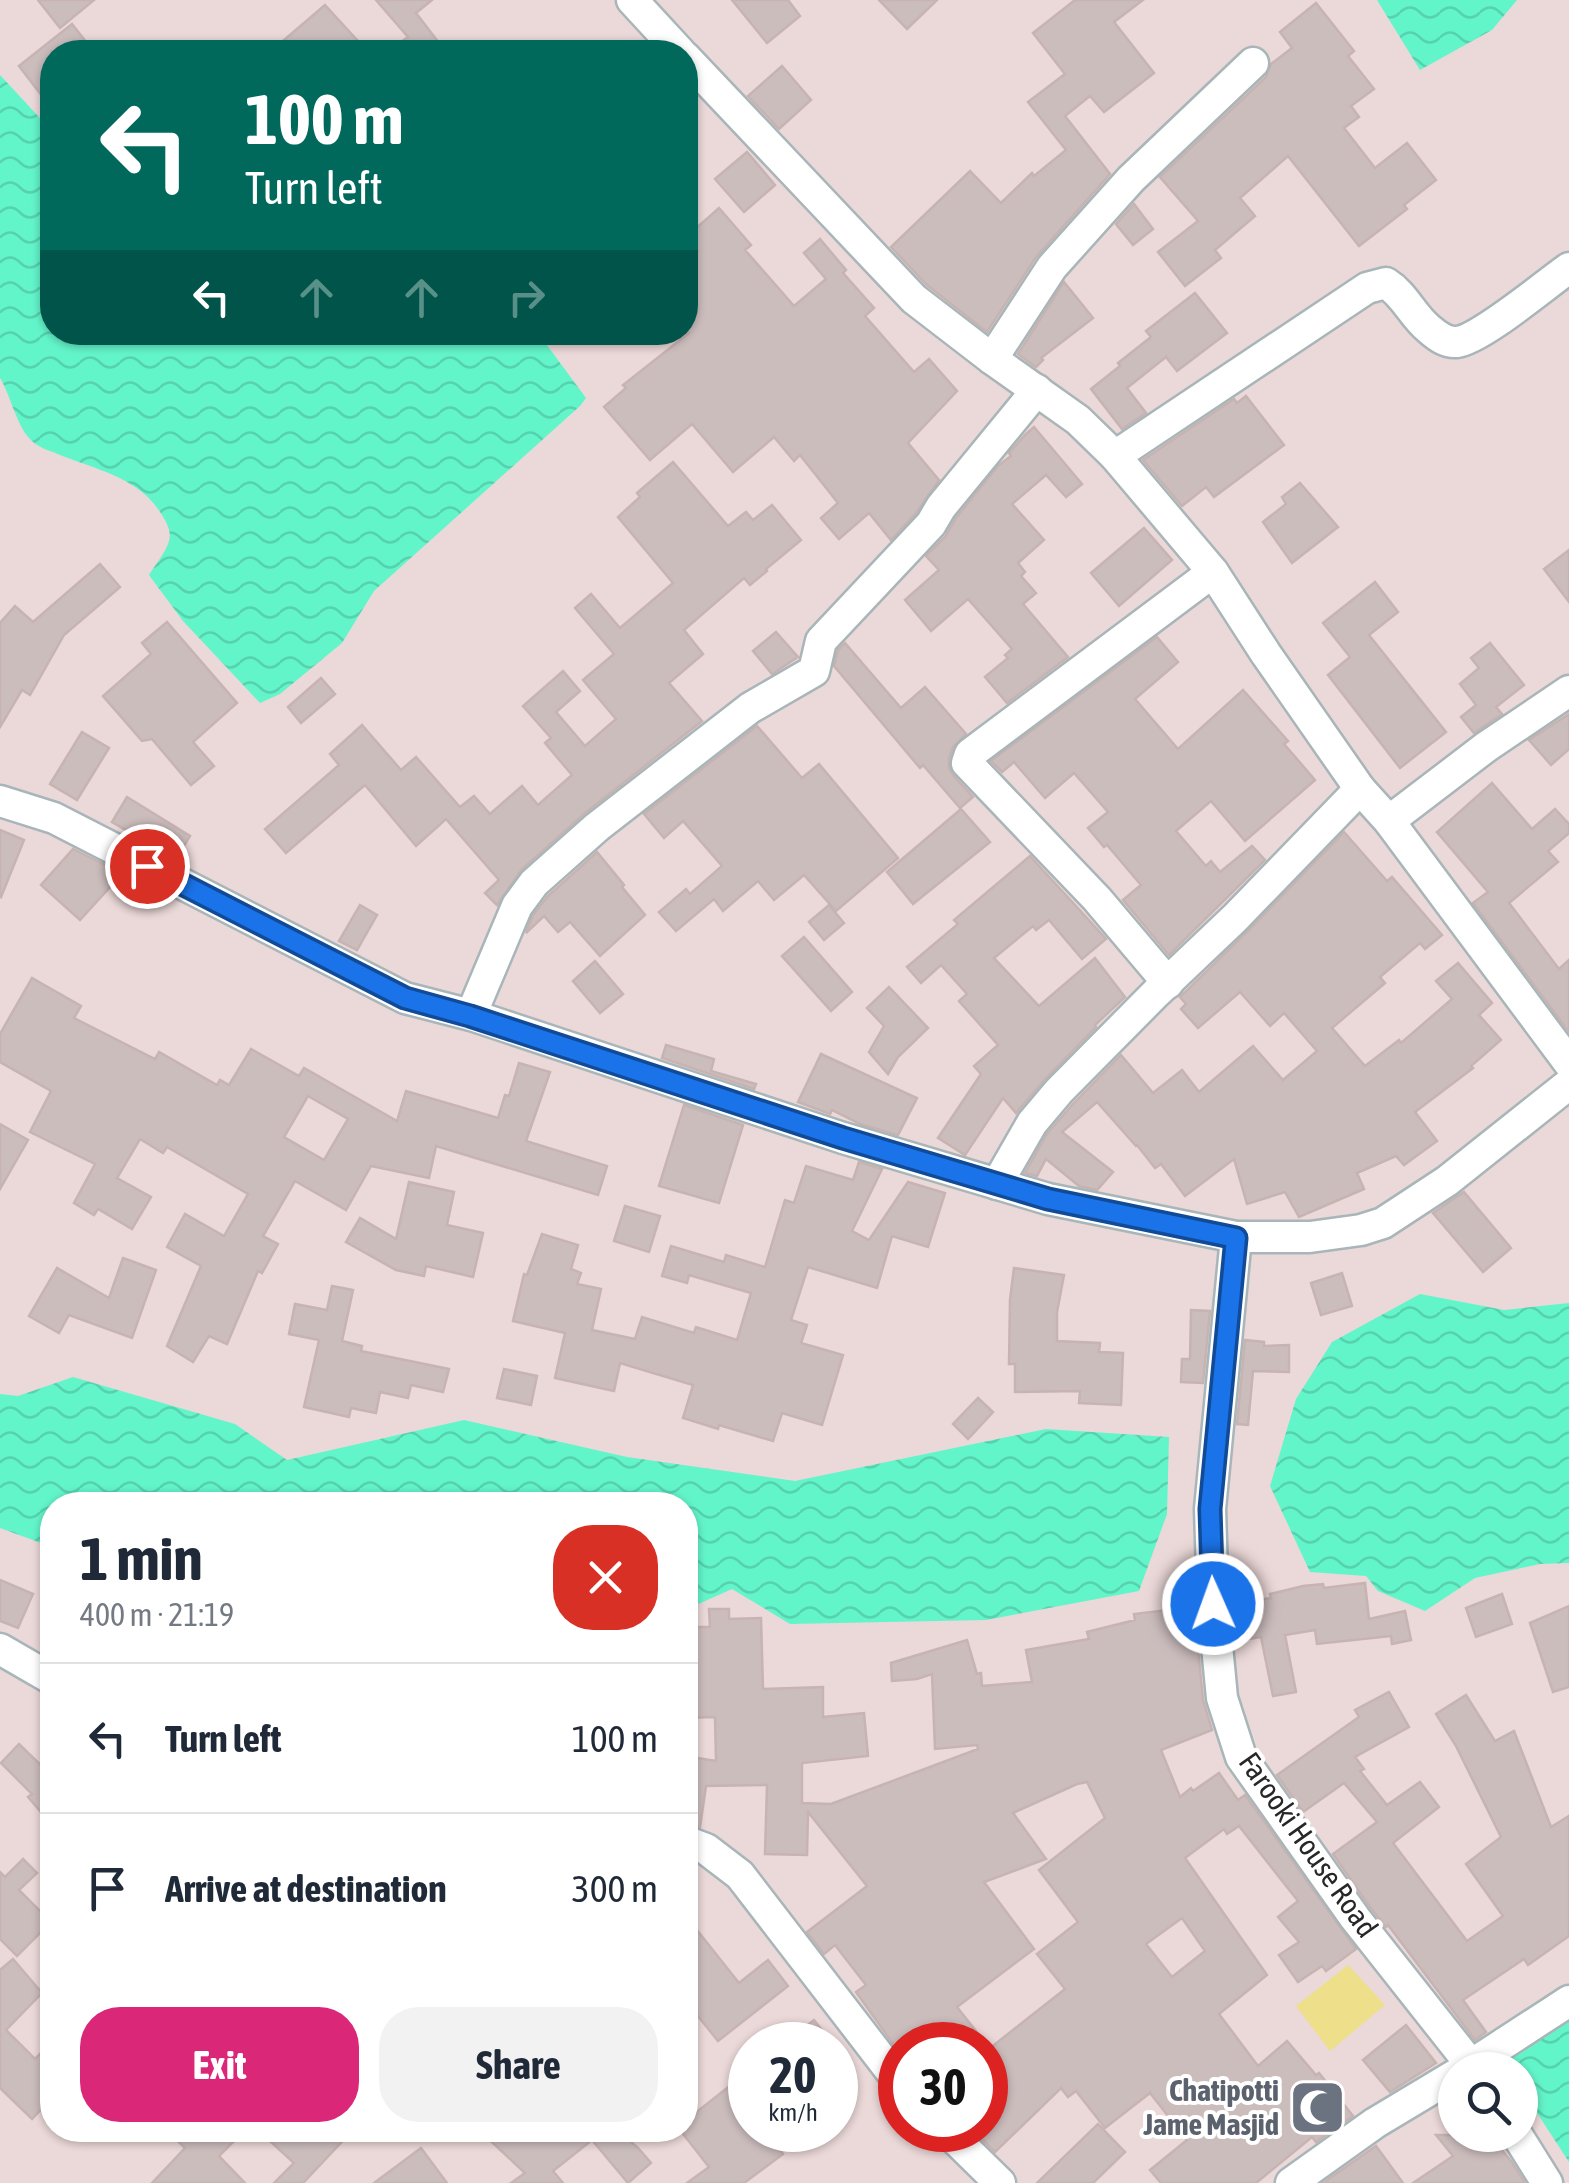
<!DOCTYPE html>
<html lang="en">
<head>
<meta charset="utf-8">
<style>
  :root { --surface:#fff; --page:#f2f2f3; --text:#1f2937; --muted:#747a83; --line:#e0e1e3; --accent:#db2777 }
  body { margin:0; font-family:"Asap Condensed",sans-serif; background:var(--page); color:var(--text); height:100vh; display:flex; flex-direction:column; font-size:38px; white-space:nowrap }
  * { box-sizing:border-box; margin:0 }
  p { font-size:32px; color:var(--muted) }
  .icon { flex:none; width:55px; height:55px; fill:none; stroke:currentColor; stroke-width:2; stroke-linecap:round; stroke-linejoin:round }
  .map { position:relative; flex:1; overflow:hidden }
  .details { position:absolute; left:40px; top:1492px; width:658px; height:650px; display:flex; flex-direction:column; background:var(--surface); border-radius:40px; box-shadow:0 2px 8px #0004 }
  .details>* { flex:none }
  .hud { position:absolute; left:40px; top:40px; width:658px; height:305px; border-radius:40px; box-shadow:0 2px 8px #0004; background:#00695c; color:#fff; overflow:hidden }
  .controls { position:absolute; left:1438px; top:2052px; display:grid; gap:20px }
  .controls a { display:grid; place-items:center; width:100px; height:100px; border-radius:50%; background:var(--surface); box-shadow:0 2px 8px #0004; font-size:50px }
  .speed { position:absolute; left:728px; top:2022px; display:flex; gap:20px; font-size:50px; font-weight:700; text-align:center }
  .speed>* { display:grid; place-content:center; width:130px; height:130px; border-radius:50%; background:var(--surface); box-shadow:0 2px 8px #0004; line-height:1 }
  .speed small { font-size:25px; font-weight:400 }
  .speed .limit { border:15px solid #d22; background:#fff; color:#111 }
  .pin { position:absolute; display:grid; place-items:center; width:85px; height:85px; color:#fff; margin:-42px; border:5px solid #fff; border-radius:50%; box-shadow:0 2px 10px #0007 }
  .me { position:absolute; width:110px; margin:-55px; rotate:358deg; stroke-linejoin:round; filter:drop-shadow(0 0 8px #0008) }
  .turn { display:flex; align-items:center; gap:35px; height:210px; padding:0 40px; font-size:45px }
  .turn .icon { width:130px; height:130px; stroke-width:2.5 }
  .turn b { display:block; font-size:70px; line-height:85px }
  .lanes { display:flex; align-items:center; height:95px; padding:0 40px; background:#0003; justify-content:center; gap:50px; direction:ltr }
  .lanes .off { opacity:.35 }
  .round { display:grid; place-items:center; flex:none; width:105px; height:105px; border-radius:40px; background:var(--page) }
  .overview { display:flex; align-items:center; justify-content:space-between; height:170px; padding:0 40px }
  h1 { font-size:60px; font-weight:700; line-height:75px }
  .button { display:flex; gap:20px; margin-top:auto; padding:20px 40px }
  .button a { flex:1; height:115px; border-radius:40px; background:var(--accent); color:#fff; font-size:40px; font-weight:700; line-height:115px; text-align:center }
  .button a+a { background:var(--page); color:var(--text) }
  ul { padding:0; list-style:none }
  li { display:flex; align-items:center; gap:30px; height:150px; padding:0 40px; border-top:2px solid var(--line) }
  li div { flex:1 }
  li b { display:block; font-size:38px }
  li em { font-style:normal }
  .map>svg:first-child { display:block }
  .pitch { fill:#eee08b }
  .water { fill:url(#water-waves) }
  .building { fill:#ccbdbd; stroke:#c6b3b2; stroke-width:2.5; fill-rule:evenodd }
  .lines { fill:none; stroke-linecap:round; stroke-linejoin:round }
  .minor-casing { stroke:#a8b5b9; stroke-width:35 }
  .minor { stroke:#fff; stroke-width:30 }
  .route-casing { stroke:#114b97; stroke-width:25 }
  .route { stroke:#1a73e8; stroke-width:18 }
  .labels { text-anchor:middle; stroke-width:8; stroke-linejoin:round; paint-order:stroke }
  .street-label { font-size:30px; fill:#272727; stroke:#fff }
  .worship-label { font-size:30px; font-weight:bold; fill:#5b616d; stroke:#fff; text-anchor:end }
</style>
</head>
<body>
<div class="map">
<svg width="1569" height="2183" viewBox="0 0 1569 2183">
  <defs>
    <pattern id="water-waves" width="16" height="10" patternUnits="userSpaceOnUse" patternTransform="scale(2.5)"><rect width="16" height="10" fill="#63f5ca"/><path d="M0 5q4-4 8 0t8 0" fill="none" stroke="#56d2ae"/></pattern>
  </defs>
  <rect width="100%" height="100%" fill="#ebd8d8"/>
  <polygon class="pitch" points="1348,1965 1385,2005 1330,2051 1296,2006"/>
  <g class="water">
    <polygon points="1377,0 1517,0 1492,30 1420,70"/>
    <path d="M0,75L52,131V332L538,333L586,398L580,406L374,591L342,643L280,694L260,703L183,621L149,575C155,565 166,552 169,541C172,531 166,521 160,512C139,478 95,469 60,455C51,451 39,448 32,441C17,428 11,396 0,378Z"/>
    <polygon points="1420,1294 1504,1310 1569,1303 1569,1563 1540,1564 1475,1578 1425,1611 1378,1591 1366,1576 1310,1572 1270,1486 1296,1399 1332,1342"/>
    <polygon points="73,1377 235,1424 287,1460 464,1420 627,1457 795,1481 1046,1429 1169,1437 1167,1514 1139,1591 986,1620 790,1624 732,1589 685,1610 685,1505 52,1505 52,1547 0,1528 0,1394 18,1396"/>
    <polygon points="1569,2015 1569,2162 1520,2087 1520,2070 1509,2070 1502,2059"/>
  </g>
  <g class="building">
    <polygon points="38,0 94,0 60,28"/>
    <polygon points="376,0 432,0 416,13 446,52 387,52 408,37"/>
    <polygon points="732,0 788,0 800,16 767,43"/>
    <polygon points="879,0 937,0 907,29"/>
    <polygon points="1075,0 1143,0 1114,22 1154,73 1104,112 1090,96 1065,116 1110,174 1036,257 987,332 927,285 891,247 970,171 1001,203 1032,173 1034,176 1066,150 1028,102 1065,74 1033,33"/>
    <polygon points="1316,3 1354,51 1348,56 1374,89 1351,106 1359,117 1344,128 1375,168 1407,143 1436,180 1404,205 1407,209 1359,246 1288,156 1240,198 1255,216 1215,250 1221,258 1185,286 1158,252 1198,221 1160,177 1266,77 1271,64 1292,48 1280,32"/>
    <polygon points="325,5 368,52 323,52 314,42 303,52 270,52"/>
    <polygon points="72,24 94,52 52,52 52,109 19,66"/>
    <polygon points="782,66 811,100 779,129 748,96"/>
    <polygon points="747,152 775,185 744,212 715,179"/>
    <polygon points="1134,204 1153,229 1133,245 1116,224"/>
    <polygon points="719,208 751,245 745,250 794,306 826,279 804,253 820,239 846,270 843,273 874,308 865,316 914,372 929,359 957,391 908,443 939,480 916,513 891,540 869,513 839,539 821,518 838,503 800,455 794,461 774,437 733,472 692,424 650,460 604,407 626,388 623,385 689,333 685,328 685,238"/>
    <polygon points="1064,282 1093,318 1041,358 1043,360 1036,367 1018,354"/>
    <polygon points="1195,293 1227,333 1177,371 1166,357 1127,388 1146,413 1122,429 1091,389 1120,366 1118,363 1151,337 1146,331"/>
    <polygon points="1246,396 1284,445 1214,497 1206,487 1182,506 1143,460 1234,399 1237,403"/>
    <polygon points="1034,427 1082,484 1066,497 1046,475 1012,504 1044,540 1018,563 1025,572 1021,576 1036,593 1023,604 1068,657 1007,703 985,677 1008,658 1005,655 1012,649 968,599 931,631 905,600 939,570 926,556 945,537 956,518 998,466 1011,456 1009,453 1025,435"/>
    <polygon points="673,462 728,526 746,512 753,520 772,505 801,540 766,569 767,571 750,585 744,578 684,630 703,654 669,683 702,721 585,813 522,869 497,905 485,893 499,880 446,819 416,846 365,785 286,853 265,829 339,765 330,754 362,725 401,770 416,757 460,807 474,796 490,814 522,786 538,805 572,775 545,743 551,738 523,706 563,671 580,691 556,712 585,746 616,719 583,680 614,654 575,608 591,594 620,628 673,583 618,517 640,497 637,493"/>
    <polygon points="1300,483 1338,527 1292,563 1263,522 1286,504 1282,497"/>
    <polygon points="1144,528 1172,560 1119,606 1091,573"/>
    <polygon points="1569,550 1569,602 1544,569"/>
    <polygon points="100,564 120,587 64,635 30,695 22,690 0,727 0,623 15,606 33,622"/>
    <polygon points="1375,582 1398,612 1369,635 1446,732 1400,768 1328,675 1350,657 1323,623"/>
    <polygon points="167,622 237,703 193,742 214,766 191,785 152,739 142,741 103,696 151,654 142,643"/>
    <polygon points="776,632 798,657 772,674 753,651"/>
    <polygon points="1157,637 1178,662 1135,699 1178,749 1243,690 1288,741 1284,744 1315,780 1245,841 1211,801 1176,831 1206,866 1211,861 1220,872 1252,846 1265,860 1169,955 1123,900 1141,885 1107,845 1104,847 1088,828 1108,812 1074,773 1045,798 1014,762 1002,772 991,761"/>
    <polygon points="845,643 901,708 925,687 966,734 953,747 949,758 949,768 953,775 973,797 960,808 923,765 920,768 834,666 838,650"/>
    <polygon points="1490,643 1524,685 1496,707 1502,714 1474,733 1461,717 1476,705 1460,684 1479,668 1471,658"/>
    <polygon points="321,678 335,694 301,723 288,707"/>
    <polygon points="1569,714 1569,749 1551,765 1529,740"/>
    <polygon points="757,726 802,778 819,764 898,858 836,911 804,875 774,900 758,881 723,911 714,899 676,931 659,912 686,889 690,894 722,866 683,821 664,838 644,814"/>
    <polygon points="82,732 109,748 77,800 50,784"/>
    <polygon points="1492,783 1532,829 1555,809 1569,824 1569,833 1548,851 1558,862 1509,903 1559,969 1569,960 1569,1032 1473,903 1488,892 1437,832"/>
    <polygon points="127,797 190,836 176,859 112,822"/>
    <polygon points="961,809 990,842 913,904 887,872"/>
    <polygon points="0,830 24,840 1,897 0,896"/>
    <polygon points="1344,832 1387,881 1392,877 1442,935 1425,949 1420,943 1380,977 1385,983 1332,1028 1365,1066 1399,1040 1401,1043 1452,999 1436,981 1458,963 1492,1003 1479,1015 1501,1040 1471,1066 1473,1068 1415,1112 1437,1141 1404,1165 1396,1156 1357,1173 1364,1189 1299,1217 1285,1192 1247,1204 1234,1159 1185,1196 1161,1164 1155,1168 1137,1145 1136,1146 1097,1102 1062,1132 1113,1172 1097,1190 1079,1186 1046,1159 1037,1176 1025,1173 1047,1134 1073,1104 1121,1055 1153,1093 1182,1070 1199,1092 1253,1046 1283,1080 1317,1051 1284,1013 1270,1026 1240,992 1198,1028 1181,1009 1186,1004 1180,997 1248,931"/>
    <polygon points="73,849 113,869 120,876 80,920 41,885"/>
    <polygon points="597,852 624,885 622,887 645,915 600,956 570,922 558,932 544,916 526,933 533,915 548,896"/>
    <polygon points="1030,856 1106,939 1082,959 1049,920 1036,930 1033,926 994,958 1039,1006 1095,958 1125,997 1095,1025 1096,1027 1046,1078 1016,1113 1003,1098 965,1155 938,1138 981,1074 974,1066 998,1045 959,1001 967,994 941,965 921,983 907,967 958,924 954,920"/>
    <polygon points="360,905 377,915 357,950 339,941"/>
    <polygon points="829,905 844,923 824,940 809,922"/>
    <polygon points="804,937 852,992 831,1011 782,956"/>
    <polygon points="595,961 623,994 600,1013 573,981"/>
    <path d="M32,978L81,1006L74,1018L155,1059L159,1052L217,1085L220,1080L229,1085L251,1049L299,1076L304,1068L397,1121L406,1091L498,1118L505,1095L509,1096L519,1063L550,1072L526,1141L607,1166L598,1195L436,1146L429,1178L371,1166L346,1210L295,1181L263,1236L278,1244L262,1273L258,1271L227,1344L209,1336L193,1362L167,1346L201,1266L167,1247L185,1214L224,1236L248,1194L167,1147L163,1153L140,1139L117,1178L151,1197L132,1229L98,1209L94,1215L74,1203L95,1164L30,1132L51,1091L0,1062V1034ZM308,1096L348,1119L324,1160L284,1137Z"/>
    <polygon points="889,987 928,1028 898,1057 888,1074 869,1052 884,1026 867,1008"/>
    <polygon points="666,1045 714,1059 711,1071 756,1084 754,1089 662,1058"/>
    <polygon points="821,1054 917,1098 898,1135 860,1124 832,1110 830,1114 798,1102"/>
    <polygon points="684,1105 743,1125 719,1203 659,1186"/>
    <polygon points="0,1124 28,1140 0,1189"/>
    <polygon points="859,1162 882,1169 852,1231 869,1240 908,1182 945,1193 928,1247 892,1236 877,1288 808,1267 791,1320 807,1325 801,1343 843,1355 822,1425 782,1413 773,1441 719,1425 718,1429 683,1418 693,1385 620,1363 614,1391 555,1378 565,1333 513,1321 524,1274 527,1275 542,1234 578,1245 571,1269 581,1273 577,1284 601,1289 592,1330 635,1339 642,1317 694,1333 696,1327 737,1340 751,1293 689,1275 687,1283 662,1276 671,1246 724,1262 726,1255 765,1267 785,1200 794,1203 806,1166 853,1180"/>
    <polygon points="409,1182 454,1192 447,1225 483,1233 473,1277 426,1266 424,1276 396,1270 346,1242 360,1218 396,1239"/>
    <polygon points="1464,1192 1511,1248 1483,1272 1433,1213"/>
    <polygon points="625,1206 660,1216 649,1252 614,1241"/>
    <polygon points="123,1258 156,1270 132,1338 69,1315 59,1333 29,1316 57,1268 109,1298"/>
    <polygon points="1014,1268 1064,1275 1057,1312 1057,1341 1100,1343 1099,1352 1123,1353 1121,1405 1079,1403 1080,1391 1015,1392 1015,1364 1009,1364 1010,1300"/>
    <polygon points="1342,1273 1352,1306 1321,1315 1311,1283"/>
    <polygon points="332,1286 353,1290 342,1341 362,1346 361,1351 449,1369 443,1392 411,1385 408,1398 380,1392 376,1413 351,1408 349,1417 304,1407 319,1340 289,1334 295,1304 327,1310"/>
    <polygon points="1191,1310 1210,1311 1203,1383 1181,1382 1182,1359 1190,1359"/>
    <polygon points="1245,1340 1264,1342 1264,1346 1289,1345 1289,1372 1253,1371 1248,1425 1237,1424"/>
    <polygon points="504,1369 537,1376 531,1405 497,1398"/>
    <polygon points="978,1398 993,1412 968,1439 953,1424"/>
    <polygon points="0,1580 33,1594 18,1628 0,1621"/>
    <polygon points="1365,1583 1369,1619 1405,1611 1411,1640 1392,1644 1391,1636 1317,1644 1315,1630 1285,1635 1296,1692 1273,1696 1261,1637 1235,1641 1232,1604 1271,1598 1270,1594 1303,1586 1323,1584 1324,1588"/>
    <polygon points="1502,1594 1512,1624 1476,1637 1466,1608"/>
    <polygon points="1569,1606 1569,1687 1553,1692 1530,1623"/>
    <path d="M1194,1607L1203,1700L1212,1730L1161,1750L1180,1797L1191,1788L1193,1791L1219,1773L1238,1800L1245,1795L1356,1949L1326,1971L1322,1966L1298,1982L1279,1955L1299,1942L1278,1917L1298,1901L1239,1826L1227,1834L1224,1829L1185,1858L1267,1975L1219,2014L1258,2066L1287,2041L1316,2075L1319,2073L1353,2116L1316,2142L1312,2137L1256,2183H1161L1150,2170L1187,2140L1150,2093L1105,2128L1076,2091L1068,2097L1061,2088L995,2152L973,2130H985V2052L1065,1989L1037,1954L1078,1922L1039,1870L1105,1818L1087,1782L1077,1784L1013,1813L1046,1859L984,1882L1034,1949L957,2007L987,2045H894L856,1992L866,1985L835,1945L824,1954L807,1932L867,1886L808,1812L807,1855L765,1854L767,1785L706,1786L700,1827L685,1823V1756L716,1761L715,1717L685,1718V1627H710L709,1609H729V1619L761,1618L763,1689L823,1687V1717L864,1713L868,1756L802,1763V1803L831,1804L978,1749L977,1745L935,1749L932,1674L917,1679L892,1681L891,1663L967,1640L977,1674L981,1673L982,1686L1032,1682L1026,1650L1089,1639L1087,1632L1135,1620L1134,1614ZM1182,1918L1205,1951L1172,1977L1146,1944Z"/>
    <polygon points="1389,1692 1409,1727 1355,1757 1364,1769 1360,1771 1387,1805 1420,1782 1439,1807 1393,1843 1467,1941 1503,1916 1466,1864 1501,1837 1456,1746 1436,1714 1466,1695 1495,1741 1514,1731 1551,1827 1569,1816 1569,1936 1528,1965 1524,1959 1463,2000 1486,2032 1475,2040 1388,1925 1386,1927 1370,1907 1333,1854 1377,1822 1344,1783 1303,1812 1277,1775 1359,1717 1355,1710"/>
    <polygon points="19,1744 52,1776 52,1825 28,1797 32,1794 1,1763"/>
    <polygon points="23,1859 37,1873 19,1890 51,1922 17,1956 0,1939 0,1872 5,1877"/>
    <polygon points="685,1915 739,1983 768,1960 788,1986 718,2041 685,2000"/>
    <polygon points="13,1959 42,1993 6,2030 35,2059 52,2042 52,2098 32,2119 0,2088 0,1970"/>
    <polygon points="814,2020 834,2045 782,2045"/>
    <polygon points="1406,2025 1436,2063 1390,2092 1363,2060"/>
    <polygon points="750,2070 750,2130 765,2130 783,2154 744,2183 687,2183 709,2167 680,2130 685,2130 685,2121"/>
    <polygon points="1098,2124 1125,2152 1093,2183 1037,2183"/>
    <polygon points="167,2130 245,2130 219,2156 245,2183 152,2183 185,2148"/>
    <polygon points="258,2130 353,2130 303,2183 274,2183 294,2163"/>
    <polygon points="479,2130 617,2130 638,2148 651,2163 628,2183 592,2140 553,2171 563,2183 511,2183 525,2173"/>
    <polygon points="1436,2135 1489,2135 1511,2161 1525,2183 1413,2183 1453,2156"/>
    <polygon points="1376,2146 1403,2183 1323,2183"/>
    <polygon points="421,2148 447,2183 374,2183"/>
  </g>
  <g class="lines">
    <defs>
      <g id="minor">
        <polyline points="632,0 680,52"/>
        <polyline points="685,57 914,299 992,359 1078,420 1115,456 1213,572 1266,654 1360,789 1389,821 1569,1063"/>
        <polyline points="992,359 1052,267 1131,179 1253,63"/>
        <path d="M1115,456L1367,288L1386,283C1405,295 1412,315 1429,329C1437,336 1446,343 1457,342C1481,339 1546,284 1569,268"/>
        <polyline points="0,801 54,818 405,998 471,1015 843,1138 1048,1199 1236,1237 1310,1237 1361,1230 1383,1223 1447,1181 1569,1084"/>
        <polyline points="1389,821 1486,747 1569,691"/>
        <polyline points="1168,983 1097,899 967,763 970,754 1213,572"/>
        <polyline points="471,1015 517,906 534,883 597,827 750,708 814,671 821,641 931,524 941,507 1037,390"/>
        <polyline points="997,1184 1032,1123 1059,1091 1156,993 1235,918 1360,789"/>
        <polyline points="1236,1237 1210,1509 1213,1604 1222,1698 1241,1757 1355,1918 1475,2070"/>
        <polyline points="0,1649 52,1679"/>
        <polyline points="685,1841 706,1849 740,1875 900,2083"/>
        <polyline points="1463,2070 1569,2001"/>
        <polyline points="946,2130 1000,2183"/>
        <polyline points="1517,2135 1547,2183"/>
        <polyline points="1291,2183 1375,2123 1455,2075"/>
      </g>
    </defs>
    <use href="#minor" class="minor-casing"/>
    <use href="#minor" class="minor"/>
  </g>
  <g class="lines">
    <defs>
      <polyline id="route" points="147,866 405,998 470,1016 843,1138 1048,1199 1236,1238 1210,1509 1213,1604"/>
    </defs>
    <use href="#route" class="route-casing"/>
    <use href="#route" class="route"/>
  </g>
  <defs>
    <symbol id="mosque-square" viewBox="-11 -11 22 22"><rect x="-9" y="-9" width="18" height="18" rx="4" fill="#6b7280" stroke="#fff"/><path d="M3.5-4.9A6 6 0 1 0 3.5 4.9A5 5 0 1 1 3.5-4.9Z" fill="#fff"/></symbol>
  </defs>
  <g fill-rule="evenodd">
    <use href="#mosque-square" x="1286" y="2076" width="63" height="63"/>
  </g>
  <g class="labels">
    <g class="street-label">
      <text transform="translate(1308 1845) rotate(55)" y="10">Farooki House Road</text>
    </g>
    <g class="worship-label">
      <text x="1279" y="2101">Chatipotti<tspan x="1279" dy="34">Jame Masjid</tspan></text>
    </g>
  </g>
</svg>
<div class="controls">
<a><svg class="icon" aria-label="search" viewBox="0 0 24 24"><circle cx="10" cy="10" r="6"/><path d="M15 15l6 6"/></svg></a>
</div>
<div class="speed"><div>20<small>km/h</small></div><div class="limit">30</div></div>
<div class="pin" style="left:147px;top:866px;background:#d93025"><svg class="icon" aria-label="arrive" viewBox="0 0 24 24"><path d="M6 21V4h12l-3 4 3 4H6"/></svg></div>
<svg class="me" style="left:1213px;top:1604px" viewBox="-20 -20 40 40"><circle r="17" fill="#1a73e8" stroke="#fff" stroke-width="3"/><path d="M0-11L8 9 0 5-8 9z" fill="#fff"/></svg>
<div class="hud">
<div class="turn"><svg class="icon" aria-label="left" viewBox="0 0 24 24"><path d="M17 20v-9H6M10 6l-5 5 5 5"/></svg><div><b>100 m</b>Turn left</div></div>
<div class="lanes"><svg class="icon" aria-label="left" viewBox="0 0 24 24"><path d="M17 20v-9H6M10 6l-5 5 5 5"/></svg><svg class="icon off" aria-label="ahead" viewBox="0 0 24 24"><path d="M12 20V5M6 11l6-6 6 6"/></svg><svg class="icon off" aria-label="ahead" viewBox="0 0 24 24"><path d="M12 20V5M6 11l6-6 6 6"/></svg><svg class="icon off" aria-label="right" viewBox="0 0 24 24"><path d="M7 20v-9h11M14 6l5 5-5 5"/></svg></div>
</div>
<section class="details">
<div class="overview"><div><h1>1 min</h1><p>400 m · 21:19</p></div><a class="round" style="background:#d93025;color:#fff"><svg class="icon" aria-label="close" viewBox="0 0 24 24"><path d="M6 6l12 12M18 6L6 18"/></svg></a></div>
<ul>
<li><svg class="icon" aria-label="left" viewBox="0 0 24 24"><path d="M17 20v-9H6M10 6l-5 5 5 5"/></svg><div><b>Turn left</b></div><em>100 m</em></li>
<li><svg class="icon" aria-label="arrive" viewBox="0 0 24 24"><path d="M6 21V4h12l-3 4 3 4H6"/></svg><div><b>Arrive at destination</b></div><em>300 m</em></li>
</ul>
<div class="button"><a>Exit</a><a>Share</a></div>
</section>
</div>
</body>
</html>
